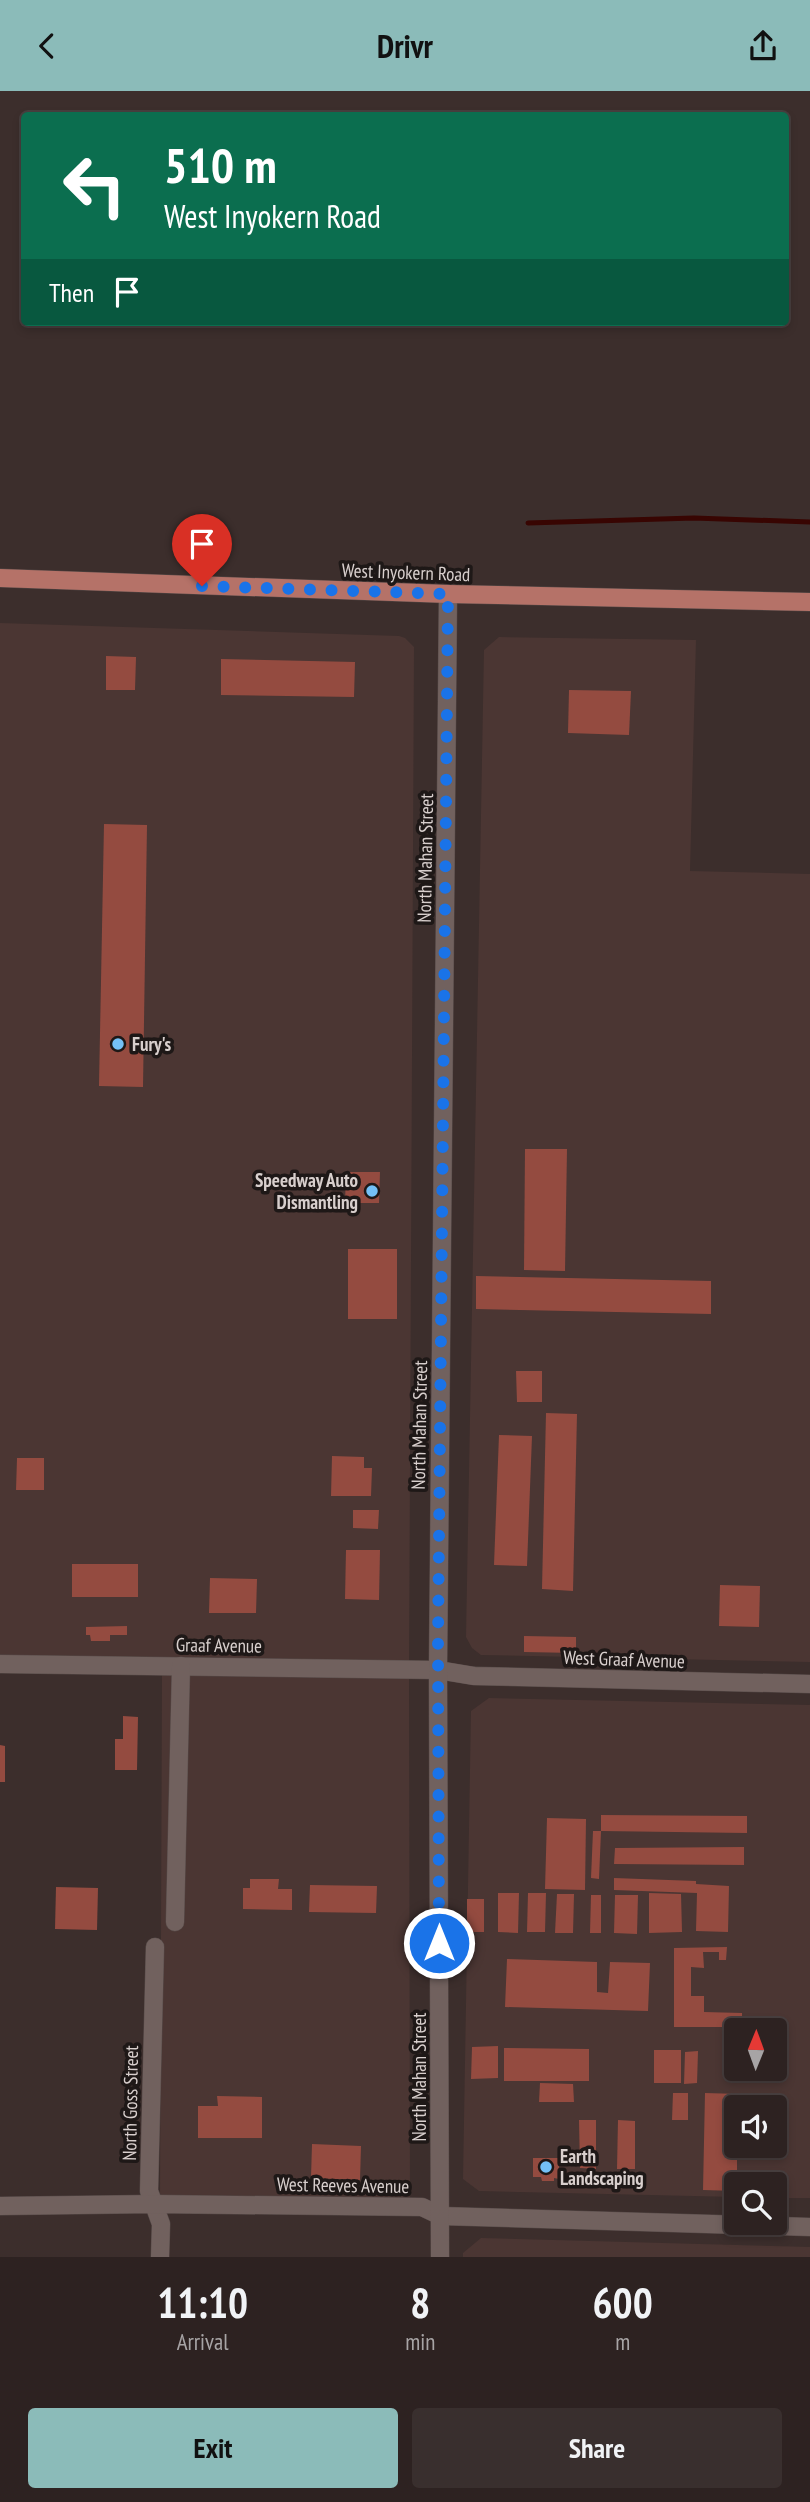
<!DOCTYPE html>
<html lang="en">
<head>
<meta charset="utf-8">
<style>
  :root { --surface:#2d2221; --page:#392f2e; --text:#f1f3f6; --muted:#a7a4a5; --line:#483f3f; --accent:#8bbbb9 }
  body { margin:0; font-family:"PT Sans Narrow",sans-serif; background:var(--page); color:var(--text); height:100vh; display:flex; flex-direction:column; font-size:26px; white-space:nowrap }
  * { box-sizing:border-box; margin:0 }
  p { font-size:23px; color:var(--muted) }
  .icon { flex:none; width:38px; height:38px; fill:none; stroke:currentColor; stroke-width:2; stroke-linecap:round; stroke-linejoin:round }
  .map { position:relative; height:2166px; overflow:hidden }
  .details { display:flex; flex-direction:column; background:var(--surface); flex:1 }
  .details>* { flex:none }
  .guide { position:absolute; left:21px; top:21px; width:768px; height:214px; border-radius:7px; box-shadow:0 4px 10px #0003,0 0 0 2px var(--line); background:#0b6e4f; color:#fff; overflow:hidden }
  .needle { width:46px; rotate:1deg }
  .buttons { position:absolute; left:724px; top:1927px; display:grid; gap:14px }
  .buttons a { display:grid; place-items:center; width:63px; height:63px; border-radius:7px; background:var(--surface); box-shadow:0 4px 10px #0003,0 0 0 2px var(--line); font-size:35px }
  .pin { position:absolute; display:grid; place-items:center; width:60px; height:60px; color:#fff; margin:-72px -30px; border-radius:50% 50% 50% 0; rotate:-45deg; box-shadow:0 0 7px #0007 }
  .pin .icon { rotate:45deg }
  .me { position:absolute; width:77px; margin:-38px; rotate:0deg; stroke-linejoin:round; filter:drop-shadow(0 0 5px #0008) }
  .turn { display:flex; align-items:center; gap:24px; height:147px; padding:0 28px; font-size:32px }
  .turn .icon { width:91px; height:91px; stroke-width:2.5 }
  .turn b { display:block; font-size:49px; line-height:60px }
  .then { display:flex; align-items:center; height:66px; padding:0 28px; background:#0003; gap:14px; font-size:26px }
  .eta { display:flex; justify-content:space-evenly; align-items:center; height:119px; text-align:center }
  .eta b { font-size:42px; font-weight:600; line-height:49px }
  .button { display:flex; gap:14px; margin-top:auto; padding:14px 28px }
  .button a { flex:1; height:80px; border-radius:7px; background:var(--accent); color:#111; font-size:28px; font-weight:600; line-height:80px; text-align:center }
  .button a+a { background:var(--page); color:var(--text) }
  header { display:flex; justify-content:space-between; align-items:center; height:91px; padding:0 28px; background:var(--accent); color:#111; font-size:32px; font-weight:600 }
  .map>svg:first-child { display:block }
  .built { fill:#4b3633; fill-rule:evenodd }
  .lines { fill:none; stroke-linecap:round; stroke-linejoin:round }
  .stream { stroke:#380502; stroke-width:5 }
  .building { fill:#944b40 }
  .minor-casing { stroke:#564a48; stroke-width:19 }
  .major-casing { stroke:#564a48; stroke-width:19 }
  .minor { stroke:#71615e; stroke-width:18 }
  .major { stroke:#b57268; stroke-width:18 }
  .route { stroke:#1a73e8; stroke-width:12; stroke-dasharray:0 21.6 }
  .poi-dot { fill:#74c0f6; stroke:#1e1817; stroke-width:2.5 }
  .labels { text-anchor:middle; stroke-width:7; stroke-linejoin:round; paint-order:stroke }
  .street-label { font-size:19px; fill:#d8cfcd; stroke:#1e1817 }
  .poi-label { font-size:19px; font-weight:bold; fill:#d8cfcd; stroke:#1e1817; text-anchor:start }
</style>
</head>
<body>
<header><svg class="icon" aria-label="back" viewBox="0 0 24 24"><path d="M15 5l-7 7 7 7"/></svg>Drivr<svg class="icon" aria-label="share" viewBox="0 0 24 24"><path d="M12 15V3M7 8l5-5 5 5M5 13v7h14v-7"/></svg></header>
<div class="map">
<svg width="810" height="2166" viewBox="0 0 810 2166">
  <rect width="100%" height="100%" fill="#3c2e2c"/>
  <g class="built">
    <polygon points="0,532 399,545 405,547 414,556 409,1581 410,2116 160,2109 162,1582 0,1580"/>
    <polygon points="499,546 696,549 690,780 810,783 810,1571 481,1564 472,1557 466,1546 484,559"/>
    <path d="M489,1607L810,1614V2107H775V2093H737V2106L479,2100L463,2088L471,1620ZM737,1939H775V1978H737ZM737,2016H775V2054H737Z"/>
    <polygon points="481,2147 810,2156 810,2166 463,2166 463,2162"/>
  </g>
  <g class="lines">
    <polyline class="stream" points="528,432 694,427 810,431"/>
  </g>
  <g class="building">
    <polygon points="106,565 136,566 135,599 106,599"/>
    <polygon points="221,568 355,571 354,606 221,604"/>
    <polygon points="569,599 631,600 629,644 568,642"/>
    <polygon points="104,733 147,734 143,996 99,995"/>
    <polygon points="525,1058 567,1058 565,1180 524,1179"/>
    <polygon points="346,1081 380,1081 379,1112 345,1112"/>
    <rect x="348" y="1158" width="49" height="70"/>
    <polygon points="476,1185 711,1190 711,1223 476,1218"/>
    <polygon points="516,1280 542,1280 542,1311 517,1311"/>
    <polygon points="546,1322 577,1323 573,1500 542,1498"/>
    <polygon points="499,1344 532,1345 527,1475 494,1474"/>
    <polygon points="332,1365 364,1366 364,1377 372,1377 371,1405 331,1405"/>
    <polygon points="17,1367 44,1367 44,1399 16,1399"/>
    <polygon points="353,1419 379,1419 378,1438 353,1437"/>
    <polygon points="346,1459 380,1459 379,1509 345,1508"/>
    <rect x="72" y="1473" width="66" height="33"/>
    <polygon points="210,1487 257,1488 256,1522 209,1522"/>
    <polygon points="720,1494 760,1495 759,1536 719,1535"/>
    <polygon points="127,1535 127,1544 110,1544 110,1550 91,1550 90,1544 86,1544 86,1536"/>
    <polygon points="524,1545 576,1546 576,1562 524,1561"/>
    <polygon points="123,1625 138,1626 137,1679 115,1679 115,1648 123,1648"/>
    <polygon points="0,1654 5,1655 5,1691 0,1691"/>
    <polygon points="601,1724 747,1725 747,1742 601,1740"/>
    <polygon points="547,1727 586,1728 585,1799 545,1798"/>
    <polygon points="593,1740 601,1740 599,1788 591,1787"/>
    <polygon points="744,1756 744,1774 614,1773 615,1757"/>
    <polygon points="614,1787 696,1790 696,1793 729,1795 728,1841 696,1840 697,1802 614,1799"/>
    <polygon points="250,1788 279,1788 278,1798 292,1798 292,1819 243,1818 243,1797 250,1797"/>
    <polygon points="310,1794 377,1795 376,1822 309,1821"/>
    <polygon points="56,1796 98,1797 97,1839 55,1838"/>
    <polygon points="498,1802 519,1802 518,1842 498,1841"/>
    <polygon points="528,1802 546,1802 545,1841 527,1841"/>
    <polygon points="649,1802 681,1803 682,1841 649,1842"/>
    <polygon points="557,1803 574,1803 573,1842 555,1842"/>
    <polygon points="591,1804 601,1804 601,1842 590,1842"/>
    <polygon points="615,1804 638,1804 637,1843 614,1842"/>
    <rect x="467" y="1808" width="17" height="33"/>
    <polygon points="727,1856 726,1869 719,1869 719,1861 703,1861 704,1877 691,1876 691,1905 704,1905 704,1921 742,1922 742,1936 674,1936 674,1857"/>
    <polygon points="507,1868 597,1871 597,1901 608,1902 610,1871 650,1872 648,1920 505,1916"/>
    <polygon points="498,1955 498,1987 471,1988 472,1956"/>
    <polygon points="504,1957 589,1958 589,1990 504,1990"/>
    <rect x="654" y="1959" width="27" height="33"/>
    <polygon points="698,1960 697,1992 684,1993 685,1961"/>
    <polygon points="540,1992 573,1993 574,2011 539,2011"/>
    <polygon points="673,2002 688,2002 688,2029 672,2029"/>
    <polygon points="705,2002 739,2003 739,2016 737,2016 737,2100 703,2099"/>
    <polygon points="217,2005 262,2006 262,2047 198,2047 198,2015 218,2015"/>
    <polygon points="579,2029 596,2029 596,2078 580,2077"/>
    <polygon points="618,2029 635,2030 635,2078 617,2078"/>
    <polygon points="312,2053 361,2055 360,2089 311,2087"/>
    <polygon points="533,2067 559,2067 559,2088 554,2087 554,2090 542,2090 541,2086 533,2086"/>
  </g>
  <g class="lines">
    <defs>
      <g id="minor">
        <polyline points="0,1573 438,1579 474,1585 810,1593"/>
        <polyline points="175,1831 181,1575"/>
        <polyline points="155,1856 149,2100 161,2133 160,2166"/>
        <polyline points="0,2115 154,2113 422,2116 441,2125 810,2136"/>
        <polyline points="440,2166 438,1579 448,503"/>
      </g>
      <polyline id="major" points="0,487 448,503 810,511"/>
    </defs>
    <use href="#minor" class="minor-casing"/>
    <use href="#major" class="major-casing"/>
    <use href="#minor" class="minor"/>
    <use href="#major" class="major"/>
  </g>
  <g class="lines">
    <polyline class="route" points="202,495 448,503 438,1551 439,1852"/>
  </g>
  <g class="poi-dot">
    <circle cx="118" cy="953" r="7"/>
    <circle cx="372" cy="1100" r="7"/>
    <circle cx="546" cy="2076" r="7"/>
  </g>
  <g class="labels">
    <g class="street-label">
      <text transform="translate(406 481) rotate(2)" y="7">West Inyokern Road</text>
      <text transform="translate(425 767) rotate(-89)" y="7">North Mahan Street</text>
      <text transform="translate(419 1334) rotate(-89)" y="7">North Mahan Street</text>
      <text transform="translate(219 1554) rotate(1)" y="7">Graaf Avenue</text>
      <text transform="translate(624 1568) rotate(2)" y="7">West Graaf Avenue</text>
      <text transform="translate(419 1986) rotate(-90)" y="7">North Mahan Street</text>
      <text transform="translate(130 2012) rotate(-89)" y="7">North Goss Street</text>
      <text transform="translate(343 2094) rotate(1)" y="7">West Reeves Avenue</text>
    </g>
    <g class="poi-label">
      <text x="132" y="960">Fury's</text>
      <text x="358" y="1096" text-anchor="end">Speedway Auto<tspan x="358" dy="22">Dismantling</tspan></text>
      <text x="560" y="2072">Earth<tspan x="560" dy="22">Landscaping</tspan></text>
    </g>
  </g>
</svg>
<div class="buttons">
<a><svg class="needle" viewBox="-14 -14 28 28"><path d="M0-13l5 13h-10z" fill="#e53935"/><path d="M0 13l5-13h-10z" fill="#a7a4a5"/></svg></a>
<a><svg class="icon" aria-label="sound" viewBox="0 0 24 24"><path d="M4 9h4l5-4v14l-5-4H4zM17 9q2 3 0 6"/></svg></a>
<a><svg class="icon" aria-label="search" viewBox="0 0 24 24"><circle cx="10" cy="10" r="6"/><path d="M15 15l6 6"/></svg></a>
</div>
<div class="pin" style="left:202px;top:495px;background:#d93025"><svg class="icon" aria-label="arrive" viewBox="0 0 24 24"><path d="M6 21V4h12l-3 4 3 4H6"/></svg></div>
<svg class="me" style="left:439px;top:1852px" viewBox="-20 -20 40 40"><circle r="17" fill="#1a73e8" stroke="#fff" stroke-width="3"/><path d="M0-11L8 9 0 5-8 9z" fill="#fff"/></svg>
<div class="guide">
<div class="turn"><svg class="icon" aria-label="left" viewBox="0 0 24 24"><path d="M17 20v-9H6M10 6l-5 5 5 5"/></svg><div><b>510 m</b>West Inyokern Road</div></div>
<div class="then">Then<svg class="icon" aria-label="arrive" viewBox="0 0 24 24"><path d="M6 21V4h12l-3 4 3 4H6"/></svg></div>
</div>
</div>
<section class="details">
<div class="eta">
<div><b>11:10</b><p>Arrival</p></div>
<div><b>8</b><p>min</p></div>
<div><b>600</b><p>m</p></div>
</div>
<div class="button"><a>Exit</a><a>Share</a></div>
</section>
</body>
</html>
